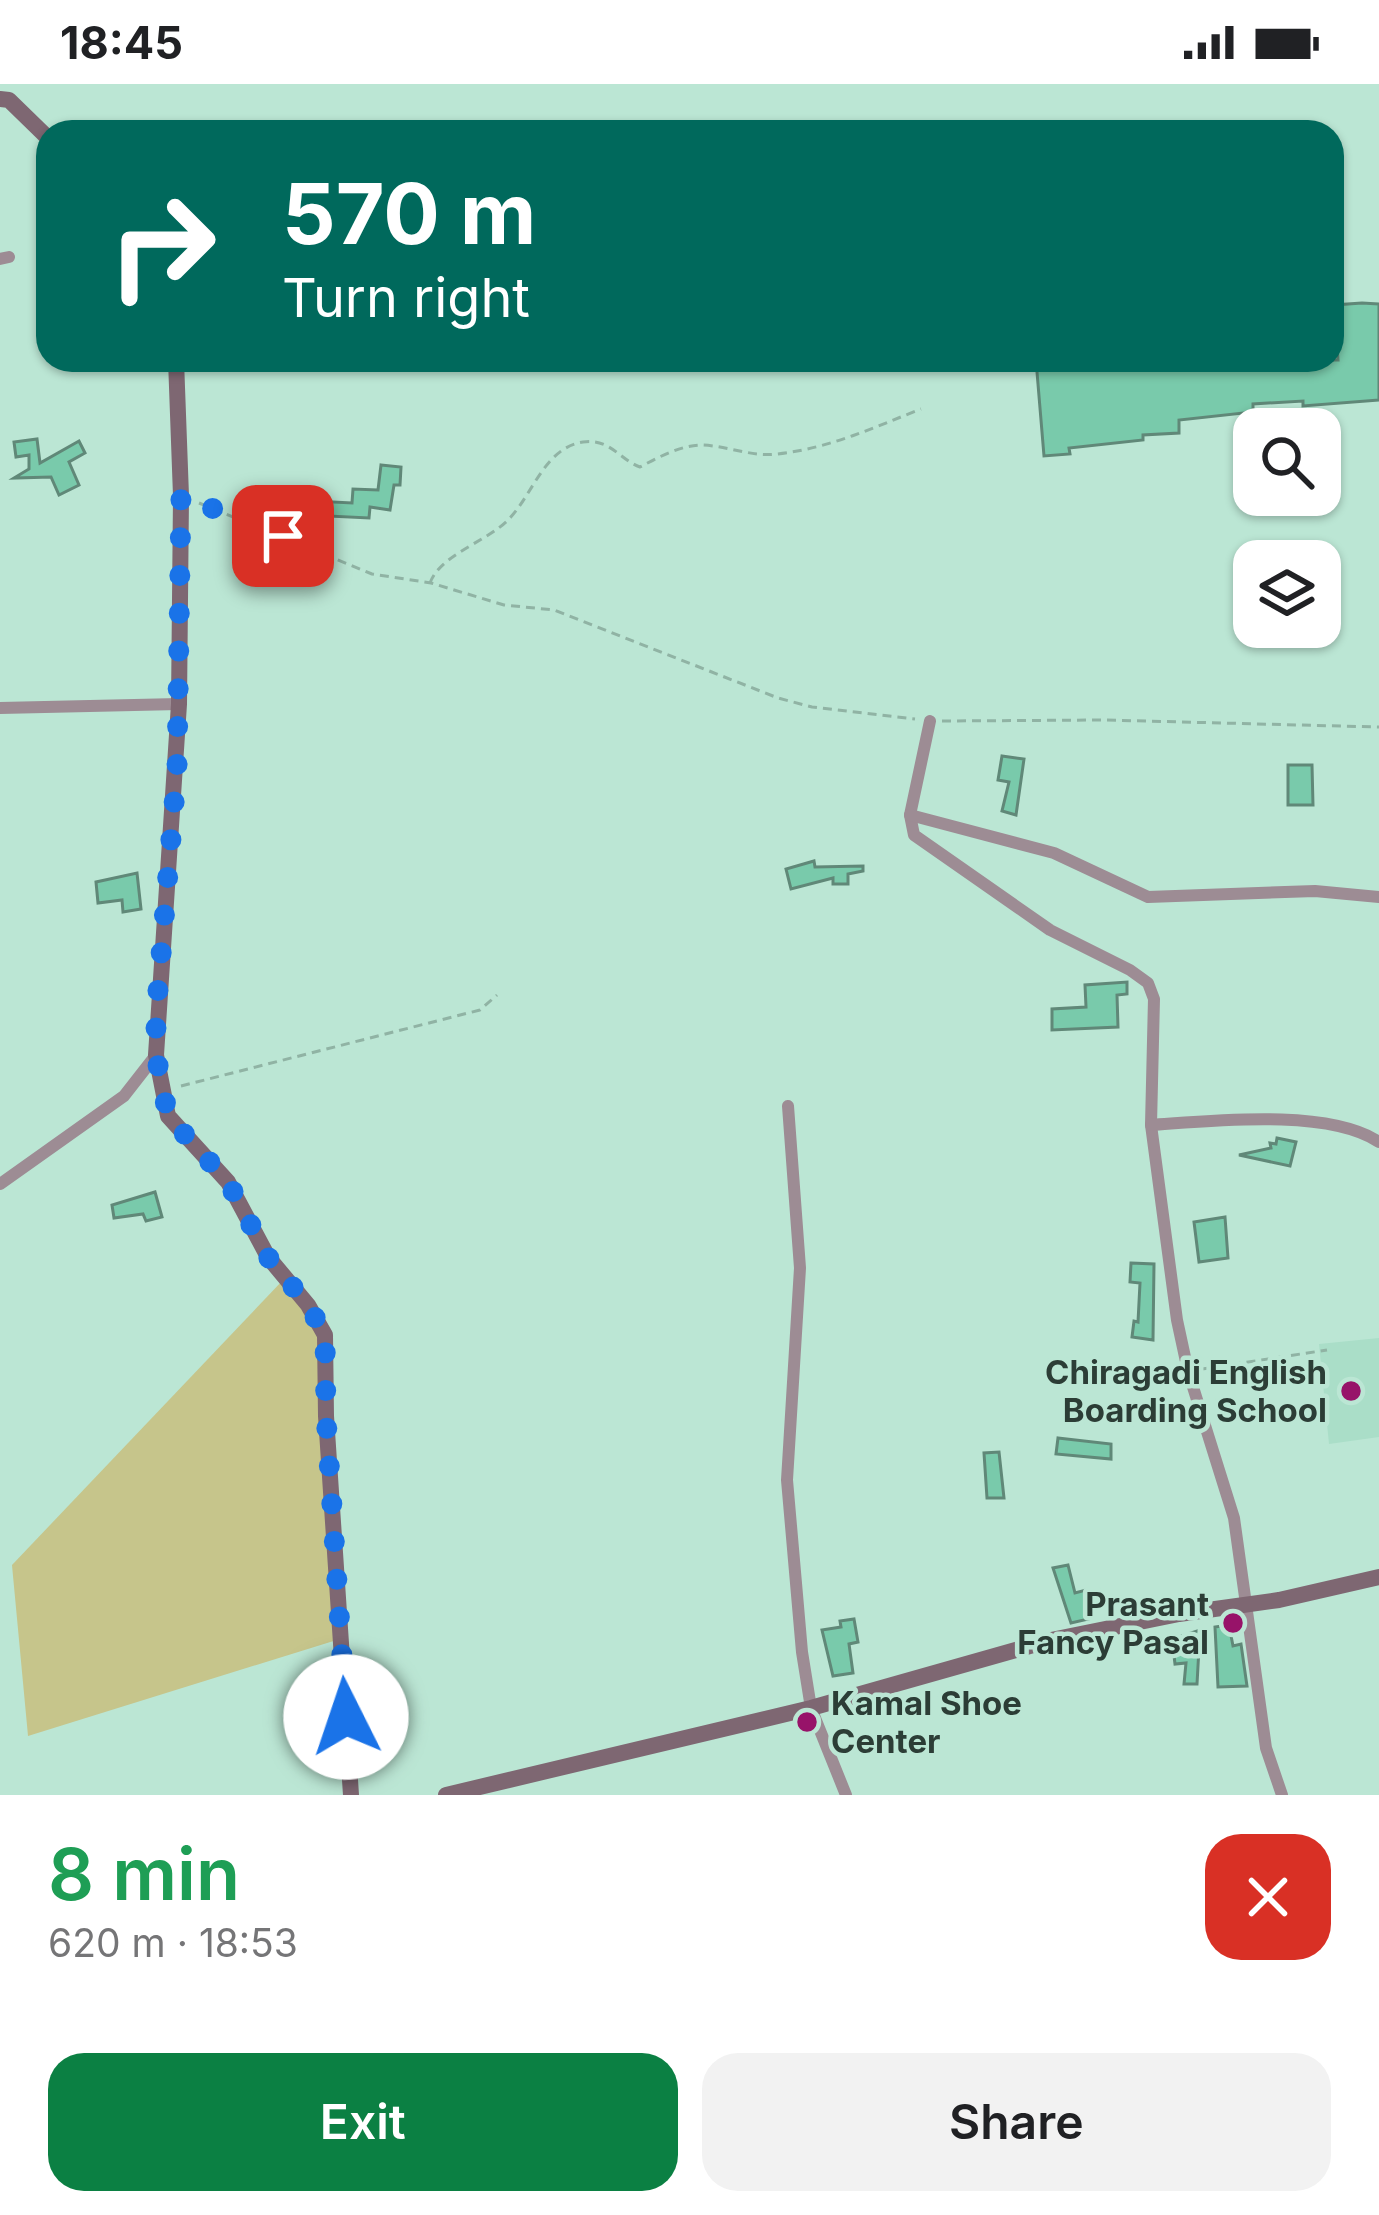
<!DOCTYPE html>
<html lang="en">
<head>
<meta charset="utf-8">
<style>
  :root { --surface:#fff; --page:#f2f2f2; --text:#202124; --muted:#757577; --accent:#0b8043 }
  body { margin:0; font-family:Inter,sans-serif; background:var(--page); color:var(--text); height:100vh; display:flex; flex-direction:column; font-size:45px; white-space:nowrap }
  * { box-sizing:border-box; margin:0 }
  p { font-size:39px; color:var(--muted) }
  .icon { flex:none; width:66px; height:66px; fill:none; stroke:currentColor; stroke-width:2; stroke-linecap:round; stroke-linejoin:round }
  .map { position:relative; height:1711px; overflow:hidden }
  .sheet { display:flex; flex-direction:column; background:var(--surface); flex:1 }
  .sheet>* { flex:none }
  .top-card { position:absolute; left:36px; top:36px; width:1308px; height:252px; border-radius:36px; box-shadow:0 3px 9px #0004; background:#00695c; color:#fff; overflow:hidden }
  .tools { position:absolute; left:1233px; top:324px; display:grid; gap:24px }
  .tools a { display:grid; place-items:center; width:108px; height:108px; border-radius:24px; background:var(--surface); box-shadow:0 3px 9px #0004; font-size:60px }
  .pin { position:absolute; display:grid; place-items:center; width:102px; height:102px; color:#fff; margin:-51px; border-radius:24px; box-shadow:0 6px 18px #0006 }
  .me { position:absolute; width:132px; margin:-66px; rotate:356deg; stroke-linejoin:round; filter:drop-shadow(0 0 9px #0008) }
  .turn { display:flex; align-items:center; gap:42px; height:252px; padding:0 48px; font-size:54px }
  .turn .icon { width:156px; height:156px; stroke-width:2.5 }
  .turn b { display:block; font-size:84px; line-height:102px }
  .round { display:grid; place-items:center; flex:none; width:126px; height:126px; border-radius:36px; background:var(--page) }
  .head { display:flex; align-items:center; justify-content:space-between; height:204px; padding:0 48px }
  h1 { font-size:72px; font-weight:600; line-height:90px; color:#1e9e55 }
  .action { display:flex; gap:24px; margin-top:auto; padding:24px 48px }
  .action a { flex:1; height:138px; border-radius:36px; background:var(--accent); color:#fff; font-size:48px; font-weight:600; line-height:138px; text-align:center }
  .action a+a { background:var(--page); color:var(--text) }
  .status { display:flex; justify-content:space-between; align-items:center; height:84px; padding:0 60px; background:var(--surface); direction:ltr }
  .status svg { height:33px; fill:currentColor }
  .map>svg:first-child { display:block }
  .built { fill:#aadec8 }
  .green { fill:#c6c58b }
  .building { fill:#79caab; stroke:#608878; stroke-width:3 }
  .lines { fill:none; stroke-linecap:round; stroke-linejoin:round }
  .path { stroke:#90b3a4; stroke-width:3; stroke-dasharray:9 6; stroke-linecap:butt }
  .minor { stroke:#9d8c94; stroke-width:12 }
  .secondary { stroke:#7e6772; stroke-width:16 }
  .route { stroke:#1a73e8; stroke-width:21; stroke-dasharray:0 37.8 }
  .poi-dot { fill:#971369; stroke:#bbe6d4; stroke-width:4.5 }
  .labels { text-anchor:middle; stroke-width:9; stroke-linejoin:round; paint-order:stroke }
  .poi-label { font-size:33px; font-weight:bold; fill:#2c3d36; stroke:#bbe6d4; text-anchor:end }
</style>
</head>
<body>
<div class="status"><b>18:45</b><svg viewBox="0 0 49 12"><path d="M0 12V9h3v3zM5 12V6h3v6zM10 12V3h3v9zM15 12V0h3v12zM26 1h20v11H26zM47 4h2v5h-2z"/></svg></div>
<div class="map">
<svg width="1379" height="1711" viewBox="0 0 1379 1711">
  <rect width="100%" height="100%" fill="#bbe6d4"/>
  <polygon class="built" points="1379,1254 1379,1353 1329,1360 1319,1260"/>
  <polygon class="green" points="284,1195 318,1235 340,1555 28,1652 12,1481"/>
  <g class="building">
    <polygon points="1362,219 1379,220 1379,316 1303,322 1303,317 1253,320 1253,328 1179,336 1179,349 1143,351 1143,356 1069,364 1070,370 1044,372 1036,276 1338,276 1334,221"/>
    <polygon points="37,355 40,379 79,357 85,369 69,378 79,401 59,411 51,393 14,394 29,385 29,371 16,373 14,358"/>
    <polygon points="381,381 401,383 400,401 394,401 390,426 370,423 369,434 329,432 328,457 311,456 314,417 352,419 353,405 378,406"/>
    <polygon points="1002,672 1024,675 1016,731 1002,727 1009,698 998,696"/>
    <polygon points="1288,681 1312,681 1313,721 1288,721"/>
    <polygon points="814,777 815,783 863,782 863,787 848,790 848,800 833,800 833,794 791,805 786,785"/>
    <polygon points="137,789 141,825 123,828 122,816 98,819 96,798"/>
    <polygon points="1127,898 1127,910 1117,911 1118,943 1052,946 1052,925 1086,923 1085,901"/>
    <polygon points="1277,1054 1296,1058 1290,1082 1239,1071 1271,1064 1270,1059 1276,1060"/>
    <polygon points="155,1108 162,1133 146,1137 143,1130 114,1134 112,1121"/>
    <polygon points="1225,1133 1228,1174 1199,1178 1194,1138"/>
    <polygon points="1131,1179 1154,1180 1153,1256 1132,1253 1134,1237 1138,1238 1140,1199 1130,1198"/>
    <polygon points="1058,1354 1111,1360 1111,1375 1056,1370"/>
    <polygon points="999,1368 1004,1414 987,1414 984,1369"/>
    <polygon points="1068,1481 1075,1509 1086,1506 1093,1534 1071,1539 1053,1484"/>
    <polygon points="854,1535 858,1558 849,1560 853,1589 833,1592 822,1546 841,1543 840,1537"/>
    <polygon points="1229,1541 1233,1562 1241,1560 1247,1602 1218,1603 1215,1543"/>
    <polygon points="1200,1546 1197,1600 1184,1600 1186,1579 1175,1580 1172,1555"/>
  </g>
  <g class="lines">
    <g class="path">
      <polyline points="199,419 372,490 431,499 504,521 554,526 778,614 812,623 915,635"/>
      <path d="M430,499C440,471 486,458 508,436C533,411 544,364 583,358C610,354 620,376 640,383C659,373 681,361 702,361C728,362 751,373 777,370C831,364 872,344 921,325"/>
      <polyline points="942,637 1103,636 1379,643"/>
      <polyline points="181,1002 480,926 497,911"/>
      <polyline points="1202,1285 1327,1266"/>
    </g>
    <g class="minor">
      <polyline points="0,175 9,173"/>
      <polyline points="0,624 179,620"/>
      <polyline points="930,637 910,731 914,751 1050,846 1130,886 1148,899 1154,915 1151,1041 1177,1236 1188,1287 1234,1434 1266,1664 1282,1711"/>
      <polyline points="910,731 1054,769 1148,813 1315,807 1379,813"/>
      <polyline points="788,1022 800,1184 787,1396 802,1568 811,1624 846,1711"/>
      <path d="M1151,1041C1211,1037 1328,1024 1379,1058"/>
      <polyline points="0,1100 124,1012 156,971"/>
    </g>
    <g class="secondary">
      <polyline points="0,15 9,16 48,54"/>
      <polyline points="176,276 181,412 179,620 156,971 168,1032 228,1098 268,1173 308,1221 325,1251 326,1332 351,1711"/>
      <polyline points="446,1711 811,1624 1051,1556 1179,1530 1279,1516 1379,1493"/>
    </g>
  </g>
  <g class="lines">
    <polyline class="route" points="283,452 181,412 177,685 156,929 156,971 168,1032 228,1098 268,1173 308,1221 325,1251 326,1332 346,1633"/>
  </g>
  <g class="poi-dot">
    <circle cx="1351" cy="1307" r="12"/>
    <circle cx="1233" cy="1539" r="12"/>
    <circle cx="807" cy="1638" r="12"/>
  </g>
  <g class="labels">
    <g class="poi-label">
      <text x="1327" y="1300">Chiragadi English<tspan x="1327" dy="38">Boarding School</tspan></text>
      <text x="1209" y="1532">Prasant<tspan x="1209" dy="38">Fancy Pasal</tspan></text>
      <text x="831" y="1631" text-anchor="start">Kamal Shoe<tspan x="831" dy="38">Center</tspan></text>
    </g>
  </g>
</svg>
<div class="tools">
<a><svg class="icon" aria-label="search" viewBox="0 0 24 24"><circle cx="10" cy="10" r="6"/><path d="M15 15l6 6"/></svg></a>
<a><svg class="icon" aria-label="layers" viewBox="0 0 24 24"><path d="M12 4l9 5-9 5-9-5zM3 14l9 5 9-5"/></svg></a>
</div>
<div class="pin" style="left:283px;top:452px;background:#d93025"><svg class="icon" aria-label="arrive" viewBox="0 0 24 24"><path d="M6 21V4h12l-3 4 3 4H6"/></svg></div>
<svg class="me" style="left:346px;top:1633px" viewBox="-20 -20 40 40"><circle r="19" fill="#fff"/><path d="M0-13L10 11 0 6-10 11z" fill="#1a73e8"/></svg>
<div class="top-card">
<div class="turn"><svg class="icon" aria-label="right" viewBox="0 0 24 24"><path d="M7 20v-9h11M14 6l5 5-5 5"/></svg><div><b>570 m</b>Turn right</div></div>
</div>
</div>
<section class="sheet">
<div class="head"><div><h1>8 min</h1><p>620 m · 18:53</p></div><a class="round" style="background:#d93025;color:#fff"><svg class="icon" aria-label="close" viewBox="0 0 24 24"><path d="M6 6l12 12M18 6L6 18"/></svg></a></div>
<div class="action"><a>Exit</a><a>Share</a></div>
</section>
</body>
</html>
